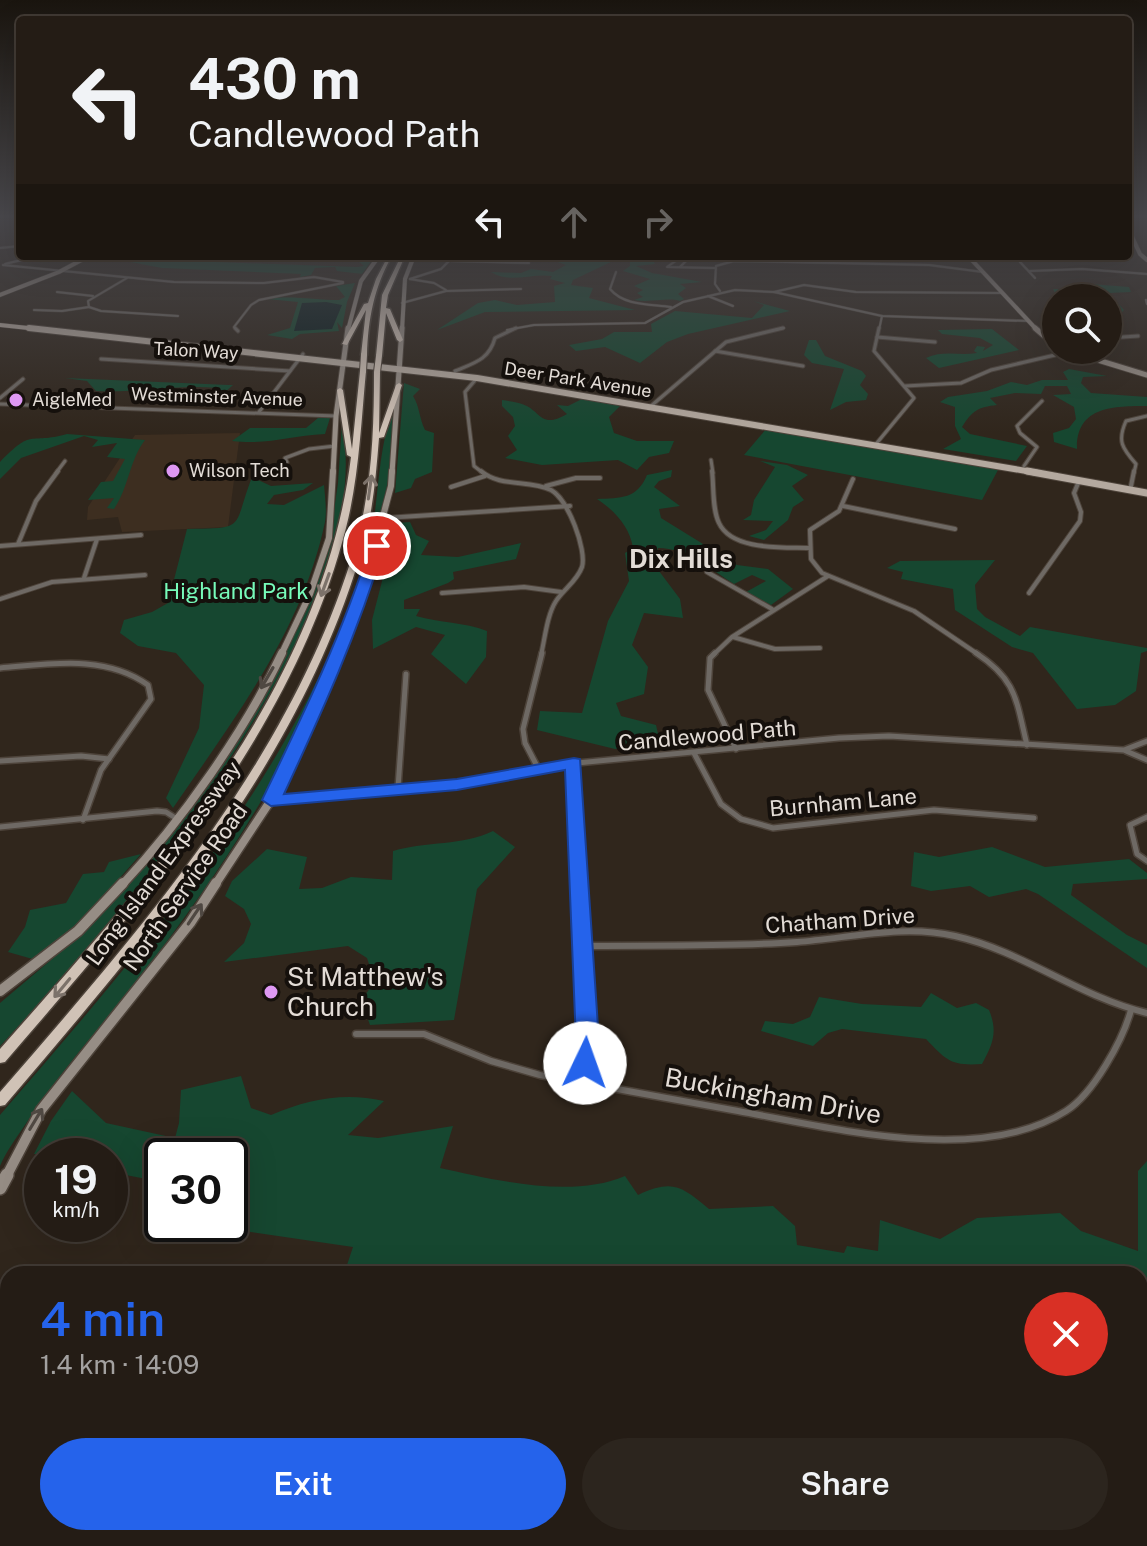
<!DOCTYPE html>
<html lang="en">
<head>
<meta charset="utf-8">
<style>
  :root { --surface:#241c15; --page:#2c251e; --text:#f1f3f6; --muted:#a3a1a0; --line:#413a34; --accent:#2563eb }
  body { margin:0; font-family:"Public Sans",sans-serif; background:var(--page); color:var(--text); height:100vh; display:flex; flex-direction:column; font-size:30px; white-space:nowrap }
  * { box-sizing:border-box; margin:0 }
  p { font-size:26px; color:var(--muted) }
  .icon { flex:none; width:44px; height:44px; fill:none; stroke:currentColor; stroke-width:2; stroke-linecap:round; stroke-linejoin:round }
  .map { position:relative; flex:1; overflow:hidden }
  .drawer { position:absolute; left:0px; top:1266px; width:1148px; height:280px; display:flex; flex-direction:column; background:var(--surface); border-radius:24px 24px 0 0; box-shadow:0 8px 32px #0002,0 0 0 2px var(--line) }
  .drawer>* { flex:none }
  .banner { position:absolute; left:16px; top:16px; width:1116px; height:244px; border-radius:8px; box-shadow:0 8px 32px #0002,0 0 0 2px var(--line); background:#241c15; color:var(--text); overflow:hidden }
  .controls { position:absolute; left:1042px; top:284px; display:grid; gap:16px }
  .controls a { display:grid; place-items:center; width:80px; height:80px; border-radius:50%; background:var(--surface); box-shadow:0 8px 32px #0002,0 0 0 2px var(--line); font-size:40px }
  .speed { position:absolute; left:24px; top:1138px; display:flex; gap:16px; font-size:40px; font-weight:700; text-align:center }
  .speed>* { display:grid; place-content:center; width:104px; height:104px; border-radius:50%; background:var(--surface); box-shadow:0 8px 32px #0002,0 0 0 2px var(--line); line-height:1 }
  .speed small { font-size:20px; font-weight:400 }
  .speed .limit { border:4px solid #111; border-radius:12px; background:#fff; color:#111 }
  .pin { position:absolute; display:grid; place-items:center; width:68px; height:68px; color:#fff; margin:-34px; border:4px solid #fff; border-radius:50%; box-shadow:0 2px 8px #0007 }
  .me { position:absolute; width:88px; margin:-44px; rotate:3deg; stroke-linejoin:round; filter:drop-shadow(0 0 6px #0008) }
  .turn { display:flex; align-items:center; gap:28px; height:168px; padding:0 40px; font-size:36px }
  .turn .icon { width:104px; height:104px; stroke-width:2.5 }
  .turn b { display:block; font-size:56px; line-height:68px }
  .lanes { display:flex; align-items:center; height:76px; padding:0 40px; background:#0003; justify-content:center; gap:40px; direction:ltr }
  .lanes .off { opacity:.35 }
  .round { display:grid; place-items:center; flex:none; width:84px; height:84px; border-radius:42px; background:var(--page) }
  .head { display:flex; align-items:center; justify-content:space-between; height:136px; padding:0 40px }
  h1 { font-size:48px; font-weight:600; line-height:60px; color:var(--accent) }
  .cta { display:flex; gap:16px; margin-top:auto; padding:16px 40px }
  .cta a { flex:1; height:92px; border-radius:48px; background:var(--accent); color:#fff; font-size:32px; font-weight:600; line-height:92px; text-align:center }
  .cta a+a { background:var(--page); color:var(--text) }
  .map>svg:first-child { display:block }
  .built { fill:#3d2e20 }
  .green { fill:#164730 }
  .water { fill:#0b1d1f }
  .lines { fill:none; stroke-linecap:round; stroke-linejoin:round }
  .street-far5-casing { stroke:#4d433a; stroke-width:3 }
  .street-far4-casing { stroke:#4d433a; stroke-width:5 }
  .street-far3-casing { stroke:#4d433a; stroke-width:6 }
  .street-far2-casing { stroke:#4d433a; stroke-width:8 }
  .street-far1-casing { stroke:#4d433a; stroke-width:9 }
  .street-casing { stroke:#4d433a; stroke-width:11 }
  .secondary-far5-casing { stroke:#4d433a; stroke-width:5 }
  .secondary-far4-casing { stroke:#4d433a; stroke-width:7 }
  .secondary-far3-casing { stroke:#4d433a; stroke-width:8 }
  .secondary-far2-casing { stroke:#4d433a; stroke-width:11 }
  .secondary-far1-casing { stroke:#4d433a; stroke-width:13 }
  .secondary-casing { stroke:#4d433a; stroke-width:16 }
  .primary-far2-casing { stroke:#4d433a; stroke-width:5 }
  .primary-far1-casing { stroke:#4d433a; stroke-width:8 }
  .primary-casing { stroke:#4d433a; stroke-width:9 }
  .highway-casing { stroke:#4d433a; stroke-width:3 }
  .street-far5 { stroke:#6e6964; stroke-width:2 }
  .street-far4 { stroke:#6e6964; stroke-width:3 }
  .street-far3 { stroke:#6e6964; stroke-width:4 }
  .street-far2 { stroke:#6e6964; stroke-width:5 }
  .street-far1 { stroke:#6e6964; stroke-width:6 }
  .street { stroke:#6e6964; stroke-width:8 }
  .secondary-far5 { stroke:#968d85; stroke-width:4 }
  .secondary-far4 { stroke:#968d85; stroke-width:5 }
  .secondary-far3 { stroke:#968d85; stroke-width:6 }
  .secondary-far2 { stroke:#968d85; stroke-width:8 }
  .secondary-far1 { stroke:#968d85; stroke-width:10 }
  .secondary { stroke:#968d85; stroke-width:13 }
  .primary-far2 { stroke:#b4a99f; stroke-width:4 }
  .primary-far1 { stroke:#b4a99f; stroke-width:6 }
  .primary { stroke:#b4a99f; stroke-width:7 }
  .highway { fill:#d0c2b6; fill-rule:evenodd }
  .highway-bridge-casing { stroke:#4d433a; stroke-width:8; stroke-linecap:butt }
  .highway-bridge { stroke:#d0c2b6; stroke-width:6 }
  .oneway { stroke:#7c726a }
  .oneway2 { stroke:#4f4842 }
  .route { fill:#2563eb; stroke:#184099; stroke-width:2 }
  .poi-dot { fill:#de98f3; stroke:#15100c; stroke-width:3 }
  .labels { text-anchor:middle; stroke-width:8; stroke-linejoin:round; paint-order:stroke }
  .far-street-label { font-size:18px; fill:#e3dcd6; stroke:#15100c }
  .far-poi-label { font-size:18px; fill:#e3dcd6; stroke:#15100c; text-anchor:start }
  .park-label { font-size:22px; fill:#77fbba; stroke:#15100c }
  .street-label { font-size:22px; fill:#e3dcd6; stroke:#15100c }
  .far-district-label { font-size:26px; font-weight:bold; fill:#e3dcd6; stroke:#15100c }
  .near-poi-label { font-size:26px; fill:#e3dcd6; stroke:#15100c; text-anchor:start }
  .near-street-label { font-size:26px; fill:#e3dcd6; stroke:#15100c }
</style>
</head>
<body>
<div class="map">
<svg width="1147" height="1546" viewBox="0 0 1147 1546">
  <rect width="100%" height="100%" fill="#30261c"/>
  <polygon class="built" points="240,433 228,527 122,532 118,517 87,520 88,507 135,435"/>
  <g class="green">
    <polygon points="169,256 166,259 217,259 215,262 357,267 364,266 358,261 364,262 366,256 375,256 362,274 337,271 335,267 315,268 311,275 300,277 301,274 162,268 125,261"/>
    <path d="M561,256H651L655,264L636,266L652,273L702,282L680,284L686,288L678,294L684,299L680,301C667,297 652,303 634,300L643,297L637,293L643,290L634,286L650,279L623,271L630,266V261H613L573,280L571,285L593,288L589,298L635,310L485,312L437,330L478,303L495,300L517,305L555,302L554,286L565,283L550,279L552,276C531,273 510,284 491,272L521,273L531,269L553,272L566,265L555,261Z"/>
    <path d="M355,283L347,302L342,328L337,322L339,331L300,334L292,339L267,335L290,328L298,302L267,299C289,295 316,300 339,300L345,297L336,286Z"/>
    <polygon points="1091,284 1129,287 1131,292 1109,293 1124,310 1119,315 1108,307 1108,298 1055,293 1053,289 1087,290"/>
    <polygon points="753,301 790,311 688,334 667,342 640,363 605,347 576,351 569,345 602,339 614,332 652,332 651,324 675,311 752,318 764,305"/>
    <path d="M992,329L1019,350L939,368L926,358C943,350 959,356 977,353L974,351L977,346L985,347L983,351L993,345L980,338L942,334L938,330Z"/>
    <polygon points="809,340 816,340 825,356 862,371 866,376 860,385 868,394 866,400 846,402 830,410 844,369 812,363 804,355"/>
    <path d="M1069,369L1107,376L1083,377L1081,383L1091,393L1147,397V406C1114,406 1076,406 1077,449L1054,442L1053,433L1069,428L1076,419L1074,407L1053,395L1071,394L1067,386H1045L1041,394L1015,393L990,398L997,405C978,407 972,411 962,427L970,434L1027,446L1016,461L943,449L961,439L955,426V407L940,402L948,397L987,391L1011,382L1027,385L1042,380H1068L1063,372Z"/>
    <path d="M65,378L229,385H233L222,395L218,388C177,384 137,393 96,391L87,381Z"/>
    <path d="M404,383L420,389L413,396C420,407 419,418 425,430L434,433L432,472L415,479L411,488L395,493Z"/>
    <path d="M584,398L622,404L609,417L614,433L637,441H674L669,453L649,457L637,470L618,460L542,465L505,458L517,450L508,436L515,426L513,417L502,406V400C508,401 516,402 522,404C541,410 540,430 567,414L557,405L568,406Z"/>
    <path d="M392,412C401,440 384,499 376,530C337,694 242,845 140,977C102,1026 59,1072 25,1125C16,1138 6,1152 0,1166V1115C127,968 264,811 340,630C354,597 367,561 373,526C379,487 379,449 392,412Z"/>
    <path d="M318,418H330L325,434C289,436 269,445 232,441L250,428H306Z"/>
    <path d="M342,423C380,612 123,915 0,1046V1003L90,927L148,862L223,760L281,664L328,553L338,483Z"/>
    <polygon points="767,428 999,468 982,500 744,455"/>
    <path d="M67,434L145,440C129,461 129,487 114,509L107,508L114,498L88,500L101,482L113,481L125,459L107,457L117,443L92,447L98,440L84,436L21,458L0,479V462C34,427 27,445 67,434Z"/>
    <polygon points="760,461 787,465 808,475 792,486 804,500 793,507 788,520 764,540 749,536 766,530 773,521 743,520 751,515 754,500 775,467"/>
    <path d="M672,470L671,477L659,481L654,487L680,506L659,509L661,518L737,565L768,569L793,589L771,605L746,592L766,581L752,575L734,584C710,569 687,548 658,548L653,563L680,599L683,618L644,613L632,645L648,667L644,694L616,703L621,716L656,725L661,747L615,749L537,730L540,711L582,713L608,621L629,581L625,553L633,548C630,527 614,510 597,499C621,498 637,499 647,475Z"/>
    <path d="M252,477L271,486L313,483L303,490L274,495L267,504L284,505L324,485C325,497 327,511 325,522C302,631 234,719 173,808L166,798L199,728L204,685L176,653L138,646L120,633L124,620L152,612L168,603L187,529C248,528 232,529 252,477Z"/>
    <path d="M410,522L416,535L429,541L421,555L458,557L521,543L516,559L453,572L454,579L448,583L404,600V609H420L416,616C440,623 464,622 487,631L486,657L466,684L431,654L445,635L416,627L373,649L372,620L397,523Z"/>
    <polygon points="995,560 975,585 977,609 985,617 1020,636 1030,627 1147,648 1147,651 1141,653 1136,691 1115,705 1077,709 1033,653 1012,647 955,610 953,589 901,579 903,572 887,568 900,561"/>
    <path d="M493,831L515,847L477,889L454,1020L370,1025L361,1000L375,982L367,958L348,946L224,962L244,943L251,924L244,909L225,896L232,881L267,849L307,857L299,889L322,888L351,877L392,880L393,851C426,841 463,846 493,831Z"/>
    <polygon points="992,847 1045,867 1129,859 1147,873 1147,879 1073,884 1071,895 1127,935 1147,945 1147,968 1038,894 1026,889 989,897 970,886 931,891 911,886 914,852 939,857"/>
    <polygon points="141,854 84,918 36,960 8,952 25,927 30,910 66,903 83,874 104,872 109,862"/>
    <path d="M931,993L957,1008L976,1003L989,1010C998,1032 993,1044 982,1064C951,1066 947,1061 926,1039L842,1029L828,1033L813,1046L761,1031L765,1021L793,1024L810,1017L819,997L862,1004L921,1007Z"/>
    <path d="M241,1076L251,1108L271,1115C309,1099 344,1092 384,1101L348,1135L378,1138L453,1126L440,1168C495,1180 571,1199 625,1176L638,1195C673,1179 681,1186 709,1209L773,1206L795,1226L797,1245L844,1253L847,1246L878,1251L880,1220L940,1239L977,1218L1060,1213L1081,1231L1138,1251V1171L1147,1161V1429L1140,1425V1274H344L353,1247L244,1231L192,1243L184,1224H230V1156H162V1182L110,1172V1156L34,1154L51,1121L72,1091L106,1123L175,1138L179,1123L181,1090Z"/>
    <polygon points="520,1538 593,1538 602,1546 515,1546"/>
  </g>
  <polygon class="water" points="326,302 342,305 332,329 294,331 302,303"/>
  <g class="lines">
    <defs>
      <g id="street-far5">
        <polyline points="0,248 20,246"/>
        <polyline points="451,261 529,263"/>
        <polyline points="1020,262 1035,278"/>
        <polyline points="5,264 38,256"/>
        <polyline points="3,265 174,282 264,283 314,277 343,282"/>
        <polyline points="680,267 687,260 677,260 667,267 715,268"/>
        <polyline points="1030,271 1082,269 1147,274"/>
        <path d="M616,272L610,289C624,306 650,304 671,307"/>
        <polyline points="127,278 88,301 89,307 101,311 178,316"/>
        <polyline points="410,279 441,269 454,256"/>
        <polyline points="410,279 434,283 446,290"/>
        <polyline points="720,291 715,284 716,266 734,261 929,265 983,272"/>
        <polyline points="57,292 93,296"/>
        <polyline points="774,292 804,285 856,292 1002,293"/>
        <polyline points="708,296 733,306"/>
        <polyline points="1146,300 1147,304"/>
        <polyline points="402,303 446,291 521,289"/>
        <polyline points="34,310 62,311 89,307"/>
        <polyline points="237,330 234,327 251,305 259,300 343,283"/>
        <polyline points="507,330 534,325 645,323 683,302 735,290 774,292 882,316 1029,321"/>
        <polyline points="775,330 784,328"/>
        <polyline points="879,330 882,316"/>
      </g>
      <g id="street-far4">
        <polyline points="235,328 238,331"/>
        <polyline points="877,337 935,342"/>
        <polyline points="1108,338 1138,336"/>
        <polyline points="715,351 803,366"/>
        <polyline points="101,359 290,371"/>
        <path d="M455,371C474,363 489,360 495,338L516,328"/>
        <polyline points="477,378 465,392 474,466 483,473"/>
        <polyline points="905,386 961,383 991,370 1068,352"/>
        <polyline points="0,398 23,379"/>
        <polyline points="0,404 336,416"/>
        <polyline points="651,406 726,342 783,328"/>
        <polyline points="259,412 303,354"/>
        <polyline points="876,444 914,398 874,351 879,328"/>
        <polyline points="711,460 713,473"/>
        <polyline points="287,462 285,458 309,449 335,446"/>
        <polyline points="1024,466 1037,447 1020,433 1017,426 1042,401"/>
        <polyline points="56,473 65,461"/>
        <path d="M1134,473L1136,464C1122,448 1117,441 1126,421L1147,416"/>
      </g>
      <g id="street-far3">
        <path d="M481,471C501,488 529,479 551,490C568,499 587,550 582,567C577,581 564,589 556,601C547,615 545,638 541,655"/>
        <path d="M712,471C714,486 712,509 719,523C732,551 784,547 809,548"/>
        <polyline points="853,479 839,511 810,530 811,559 822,573 914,611 979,655"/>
        <polyline points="546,486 576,478 600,478"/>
        <polyline points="1131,486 1134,471"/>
        <polyline points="451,487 485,476"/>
        <polyline points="843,506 955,529"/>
        <polyline points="385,518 570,506"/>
        <polyline points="18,544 36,501 58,471"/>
        <polyline points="0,546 141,535"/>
        <polyline points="707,572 772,609"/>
        <polyline points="84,578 97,539"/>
        <polyline points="442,593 524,587 561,592"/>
        <polyline points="1029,593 1080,521 1081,512 1074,493 1079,481"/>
        <polyline points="0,599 52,582 145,575"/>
        <polyline points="733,637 775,649 820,648"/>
        <polyline points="713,655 732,637 828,576"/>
      </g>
      <g id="street-far2">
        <polyline points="715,653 710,658 708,690 736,749"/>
        <path d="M976,653C1017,680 1016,700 1027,745"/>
        <path d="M0,668C50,664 105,654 148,685L151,699L101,770L83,820"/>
        <polyline points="1126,751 1147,760"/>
        <polyline points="694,753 721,804 741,819 773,828 934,810 1034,818"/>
        <polyline points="0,761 81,756 109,759"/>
        <polyline points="574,763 580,885"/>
        <polyline points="538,768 525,743 523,729 542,653"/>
        <polyline points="398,788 406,674"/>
        <polyline points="271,800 457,785 556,765 839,738 889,736 1124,750 1147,741"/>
        <polyline points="1147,817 1130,825 1137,854 1147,861"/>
        <polyline points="0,827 157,811 166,812 177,819"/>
      </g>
      <g id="street-far1">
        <path d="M584,946C655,945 726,947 797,942C850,938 903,924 955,936C1023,951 1079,997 1147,1013"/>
        <path d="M356,1034H424L491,1061L540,1075C606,1087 672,1099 738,1111C832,1128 980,1166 1066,1111C1093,1094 1123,1040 1131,1010"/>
        <polyline points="580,1081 588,1042 580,883"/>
      </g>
      <g id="street">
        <polyline points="0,1422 8,1410"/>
        <polyline points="148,1546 153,1538"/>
        <polyline points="270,1546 273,1538"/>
      </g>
      <g id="secondary-far5">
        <polyline points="1128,228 1140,254 1147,260"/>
        <polyline points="968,256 1037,330"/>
        <polyline points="0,295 59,272 89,256"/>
        <polyline points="348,330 361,281 379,256"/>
        <polyline points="402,330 405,279 414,256"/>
      </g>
      <g id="secondary-far4">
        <polyline points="1035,328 1056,346"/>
        <polyline points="1065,350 1147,375"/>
        <polyline points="333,473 336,416 348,328"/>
        <polyline points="392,473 402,328"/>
      </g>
      <g id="secondary-far3">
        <polyline points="281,655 310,594 329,538 333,471"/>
        <polyline points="339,655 360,603 391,486 392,471"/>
      </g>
      <g id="secondary-far2">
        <path d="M122,885C181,822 245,731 282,653"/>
        <polyline points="215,885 271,800 340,653"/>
      </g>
      <g id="secondary-far1">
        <polyline points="0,991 78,931 123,883"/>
        <polyline points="6,1177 41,1110 190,923 216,883"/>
      </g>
      <g id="secondary">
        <polyline points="0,1188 7,1175"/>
        <polyline points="0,1435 8,1439"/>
        <polyline points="193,1538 209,1546"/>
      </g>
      <polyline id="primary-far2" points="0,325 47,330"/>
      <polyline id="primary-far1" points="29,328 477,378 1038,473"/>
      <polyline id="primary" points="1027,471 1147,493"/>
      <g id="highway">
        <path d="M388,256H392C374,287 368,320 367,355L364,357L361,355L366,310L347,345L342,344L364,304L368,303L376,279Z"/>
        <polygon points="401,256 405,256 388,295 386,308 390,309 403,340 400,342 397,340 386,313 382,356 379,358 376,356 382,295"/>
        <path d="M363,369L366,371C361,423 359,477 346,528C293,735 141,904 5,1062L0,1063V1049C150,879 322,691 351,457L347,455L337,390L340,388L343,390L352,449L360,371Z"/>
        <path d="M377,370L380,372L379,433L396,385L399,383L402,385L384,437L379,438C376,475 373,512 363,546C301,763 148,937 5,1105L0,1106V1092C142,928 292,759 355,547C372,490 374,430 374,372Z"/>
      </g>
    </defs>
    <use href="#street-far5" class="street-far5-casing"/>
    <use href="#street-far4" class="street-far4-casing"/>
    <use href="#street-far3" class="street-far3-casing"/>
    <use href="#street-far2" class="street-far2-casing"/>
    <use href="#street-far1" class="street-far1-casing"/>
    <use href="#street" class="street-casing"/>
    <use href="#secondary-far5" class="secondary-far5-casing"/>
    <use href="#secondary-far4" class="secondary-far4-casing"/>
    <use href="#secondary-far3" class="secondary-far3-casing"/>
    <use href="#secondary-far2" class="secondary-far2-casing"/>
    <use href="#secondary-far1" class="secondary-far1-casing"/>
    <use href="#secondary" class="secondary-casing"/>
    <use href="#primary-far2" class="primary-far2-casing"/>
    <use href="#primary-far1" class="primary-far1-casing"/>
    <use href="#primary" class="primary-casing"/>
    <use href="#highway" class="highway-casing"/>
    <use href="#street-far5" class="street-far5"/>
    <use href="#street-far4" class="street-far4"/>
    <use href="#street-far3" class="street-far3"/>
    <use href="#street-far2" class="street-far2"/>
    <use href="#street-far1" class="street-far1"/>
    <use href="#street" class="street"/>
    <use href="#secondary-far5" class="secondary-far5"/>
    <use href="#secondary-far4" class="secondary-far4"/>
    <use href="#secondary-far3" class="secondary-far3"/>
    <use href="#secondary-far2" class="secondary-far2"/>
    <use href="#secondary-far1" class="secondary-far1"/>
    <use href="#secondary" class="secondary"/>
    <use href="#primary-far2" class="primary-far2"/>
    <use href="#primary-far1" class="primary-far1"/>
    <use href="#primary" class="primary"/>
    <use href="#highway" class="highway"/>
    <defs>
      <g id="highway-bridge">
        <polyline points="363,371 364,355"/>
        <polyline points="377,372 379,356"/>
      </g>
    </defs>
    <use href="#highway-bridge" class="highway-bridge-casing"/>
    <use href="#highway-bridge" class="highway-bridge"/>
  </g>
  <defs><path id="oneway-shaft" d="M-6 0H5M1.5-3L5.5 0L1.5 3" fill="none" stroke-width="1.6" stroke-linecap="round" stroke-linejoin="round" transform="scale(2)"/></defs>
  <g class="oneway">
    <use href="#oneway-shaft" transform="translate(370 487) rotate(-82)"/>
    <use href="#oneway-shaft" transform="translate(325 585) rotate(110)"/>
    <use href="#oneway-shaft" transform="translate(62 988) rotate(130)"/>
  </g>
  <g class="oneway2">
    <use href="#oneway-shaft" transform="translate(267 678) rotate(120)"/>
    <use href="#oneway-shaft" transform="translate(195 914) rotate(-56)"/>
    <use href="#oneway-shaft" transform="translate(36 1119) rotate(-59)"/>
  </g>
  <linearGradient id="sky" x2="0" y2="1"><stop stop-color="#1a150f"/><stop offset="0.5" stop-color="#48474b"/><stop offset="1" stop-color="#48474b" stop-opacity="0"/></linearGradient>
  <rect width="1147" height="433" fill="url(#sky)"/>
  <path class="route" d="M377,542L384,546C358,633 322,712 284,794L457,779L574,758L580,759L599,1042L593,1069L585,1072L576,1069L573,1063L576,1042L565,770L457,790L271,806L262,800C302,717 342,635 370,546Z"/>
  <g class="poi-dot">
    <circle cx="16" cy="400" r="8"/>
    <circle cx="173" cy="471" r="8"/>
    <circle cx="271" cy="992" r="8"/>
  </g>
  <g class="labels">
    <g class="far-street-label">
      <text transform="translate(196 351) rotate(3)" y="6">Talon Way</text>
      <text transform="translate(578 380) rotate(9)" y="6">Deer Park Avenue</text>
      <text transform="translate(217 397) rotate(2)" y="6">Westminster Avenue</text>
    </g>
    <g class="far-poi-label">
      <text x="32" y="406">AigleMed</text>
      <text x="189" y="477">Wilson Tech</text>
    </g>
    <g class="park-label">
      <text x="236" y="599">Highland Park</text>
    </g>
    <g class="street-label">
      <text transform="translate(707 735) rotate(-5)" y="8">Candlewood Path</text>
      <text transform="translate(843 802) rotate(-5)" y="8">Burnham Lane</text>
      <text transform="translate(163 863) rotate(-54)" y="8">Long Island Expressway</text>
      <text transform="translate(185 887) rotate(-55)" y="8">North Service Road</text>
      <text transform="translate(840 920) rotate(-4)" y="8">Chatham Drive</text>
    </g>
    <g class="far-district-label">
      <text x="681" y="568">Dix Hills</text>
    </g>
    <g class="near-poi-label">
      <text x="287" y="986">St Matthew's<tspan x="287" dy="30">Church</tspan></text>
    </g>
    <g class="near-street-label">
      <text transform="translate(773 1096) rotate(10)" y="9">Buckingham Drive</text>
    </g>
  </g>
</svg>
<div class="controls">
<a><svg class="icon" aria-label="search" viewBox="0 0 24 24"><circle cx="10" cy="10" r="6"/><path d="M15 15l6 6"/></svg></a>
</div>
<div class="speed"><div>19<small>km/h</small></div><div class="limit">30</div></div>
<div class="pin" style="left:377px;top:546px;background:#d93025"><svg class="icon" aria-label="arrive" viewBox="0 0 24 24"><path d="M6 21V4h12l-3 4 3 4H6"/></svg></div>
<svg class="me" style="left:585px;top:1063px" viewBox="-20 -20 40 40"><circle r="19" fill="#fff"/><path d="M0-13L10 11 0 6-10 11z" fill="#2563eb"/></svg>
<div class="banner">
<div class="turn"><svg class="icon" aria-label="left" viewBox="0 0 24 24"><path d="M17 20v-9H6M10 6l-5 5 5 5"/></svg><div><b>430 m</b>Candlewood Path</div></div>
<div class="lanes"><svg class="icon" aria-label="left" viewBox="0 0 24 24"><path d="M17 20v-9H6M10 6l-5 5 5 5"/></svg><svg class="icon off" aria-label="ahead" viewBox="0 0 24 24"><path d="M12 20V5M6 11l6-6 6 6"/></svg><svg class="icon off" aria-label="right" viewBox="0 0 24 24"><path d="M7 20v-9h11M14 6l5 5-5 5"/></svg></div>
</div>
<section class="drawer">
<div class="head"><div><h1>4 min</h1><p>1.4 km · 14:09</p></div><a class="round" style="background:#d93025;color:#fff"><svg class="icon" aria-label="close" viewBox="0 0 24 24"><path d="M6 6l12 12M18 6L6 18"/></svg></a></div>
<div class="cta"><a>Exit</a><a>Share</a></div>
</section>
</div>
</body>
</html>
